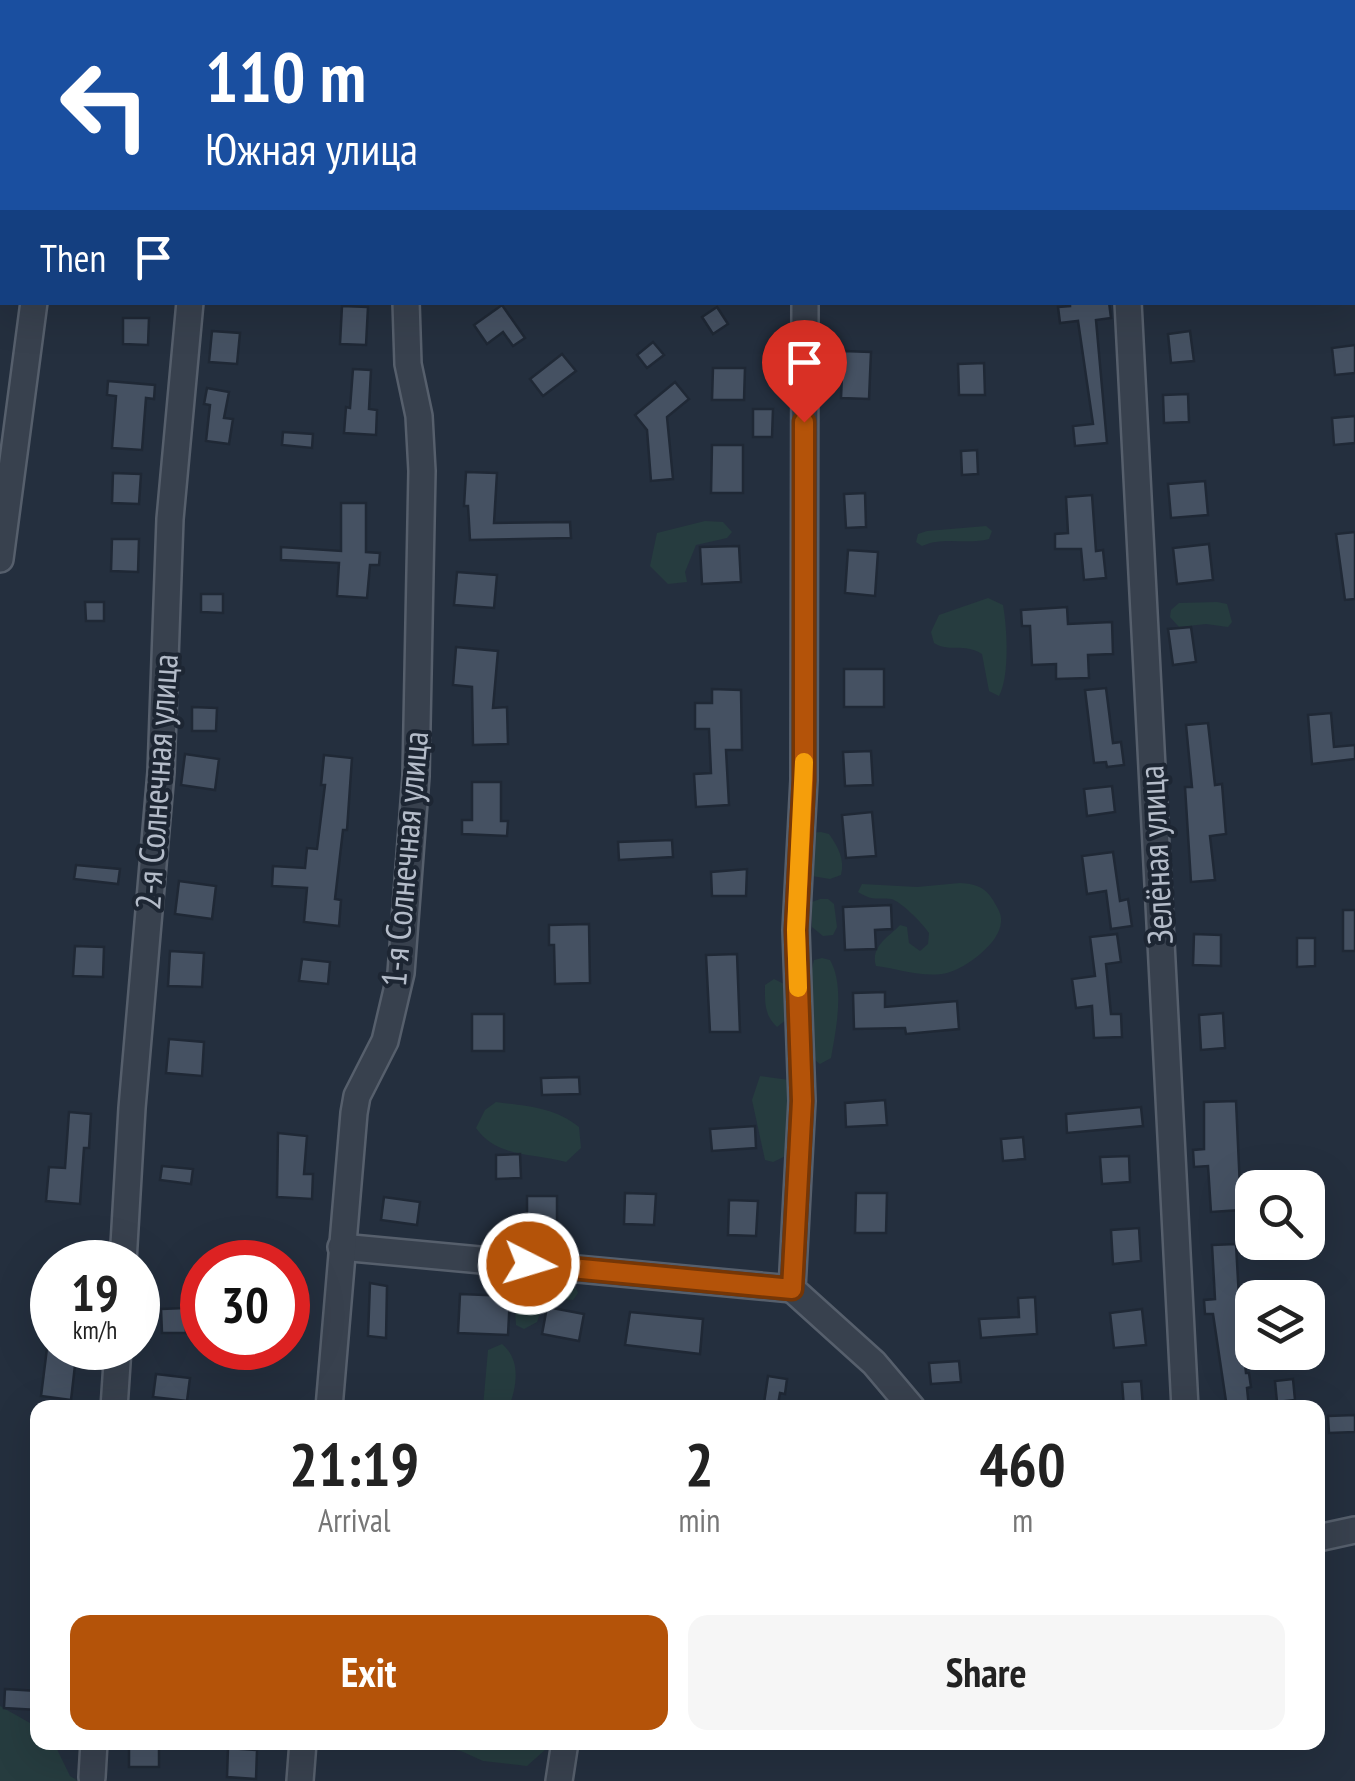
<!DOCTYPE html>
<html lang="en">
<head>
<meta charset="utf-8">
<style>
  :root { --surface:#fff; --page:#f6f6f6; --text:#222; --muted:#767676; --accent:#b45309 }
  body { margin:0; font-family:"PT Sans Narrow",sans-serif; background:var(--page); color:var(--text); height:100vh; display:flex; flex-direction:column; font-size:38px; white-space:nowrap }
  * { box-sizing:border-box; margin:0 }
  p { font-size:32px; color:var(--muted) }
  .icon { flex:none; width:55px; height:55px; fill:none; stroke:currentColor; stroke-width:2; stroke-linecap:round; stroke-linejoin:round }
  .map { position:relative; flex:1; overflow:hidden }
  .details { position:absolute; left:30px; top:1400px; width:1295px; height:350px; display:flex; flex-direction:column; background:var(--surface); border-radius:20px; box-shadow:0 10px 40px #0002 }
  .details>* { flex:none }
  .top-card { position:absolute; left:0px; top:0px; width:1355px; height:305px; box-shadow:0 10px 40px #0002; background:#1a4fa0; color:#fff; overflow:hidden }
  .fabs { position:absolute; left:1235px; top:1170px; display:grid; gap:20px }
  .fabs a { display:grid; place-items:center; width:90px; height:90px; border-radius:20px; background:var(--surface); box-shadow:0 10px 40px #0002; font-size:50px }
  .speed { position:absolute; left:30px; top:1240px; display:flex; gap:20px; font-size:50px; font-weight:700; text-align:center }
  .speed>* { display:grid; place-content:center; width:130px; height:130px; border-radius:50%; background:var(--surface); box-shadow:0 10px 40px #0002; line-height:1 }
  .speed small { font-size:25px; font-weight:400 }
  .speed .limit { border:15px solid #d22; background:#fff; color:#111 }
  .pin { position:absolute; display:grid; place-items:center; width:85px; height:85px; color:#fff; margin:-102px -42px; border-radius:50% 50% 50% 0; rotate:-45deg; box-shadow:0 0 10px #0007 }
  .pin .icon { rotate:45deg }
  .me { position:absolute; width:110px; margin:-55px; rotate:95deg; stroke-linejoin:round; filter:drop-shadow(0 0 8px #0008) }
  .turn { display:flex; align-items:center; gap:35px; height:210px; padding:0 40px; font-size:45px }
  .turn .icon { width:130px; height:130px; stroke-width:2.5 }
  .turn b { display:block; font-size:70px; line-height:85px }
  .then { display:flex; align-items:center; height:95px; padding:0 40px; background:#0003; gap:20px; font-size:38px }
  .eta { display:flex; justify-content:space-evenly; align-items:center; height:170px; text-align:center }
  .eta b { font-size:60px; font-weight:700; line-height:70px }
  .cta { display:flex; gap:20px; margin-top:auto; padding:20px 40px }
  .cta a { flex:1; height:115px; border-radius:20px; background:var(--accent); color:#fff; font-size:40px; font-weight:700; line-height:115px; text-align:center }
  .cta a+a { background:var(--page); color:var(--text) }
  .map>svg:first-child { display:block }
  .green { fill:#263c3f }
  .building { fill:#455162; stroke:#1f2835; stroke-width:2.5 }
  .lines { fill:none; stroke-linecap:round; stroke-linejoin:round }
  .minor-casing { stroke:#565f6c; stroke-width:30 }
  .minor { stroke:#38414e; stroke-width:25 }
  .route-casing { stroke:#753606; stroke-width:25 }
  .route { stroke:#b45309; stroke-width:18 }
  .slow { stroke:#f59e0b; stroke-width:18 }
  .labels { text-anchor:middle; stroke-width:8; stroke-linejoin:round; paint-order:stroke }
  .street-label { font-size:35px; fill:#b4bcc9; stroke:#1d2633 }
</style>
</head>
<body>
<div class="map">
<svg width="1355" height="1781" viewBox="0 0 1355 1781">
  <rect width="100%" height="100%" fill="#242f3e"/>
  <g class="green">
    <polygon points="239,0 695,0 238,2"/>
    <polygon points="705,521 723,522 732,532 727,538 696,545 685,572 687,582 668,584 650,566 657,533"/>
    <path d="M986,526L992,531L989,539C967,545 943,536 922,546L916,542L918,534L927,531Z"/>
    <path d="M988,598L1003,605C1007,627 1010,676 999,696L989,691L982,654C963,642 950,653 934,643L931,632L939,615Z"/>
    <polygon points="1217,602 1227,604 1232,622 1228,627 1206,624 1179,627 1170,617 1171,610 1179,603"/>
    <path d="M821,832L829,834C838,847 845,859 841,875L830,879L806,875L810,833Z"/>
    <path d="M960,883C976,884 985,887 993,900C997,908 1002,913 1001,922C1000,943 966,968 947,973C923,978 900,969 876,966C870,946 889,937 900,925L907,927L909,943L920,951L928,944L929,933C923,924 901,901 891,899C874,897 875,902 858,892L862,884L917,887Z"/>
    <polygon points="820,899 828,899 834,904 837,927 833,935 823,936 812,927 812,902"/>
    <path d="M822,958L830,960C845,986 836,1030 831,1058L820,1064C799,1052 808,982 814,960Z"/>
    <path d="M774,979L786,985L787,1019L777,1027C764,1015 765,1002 765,985Z"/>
    <polygon points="760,1076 789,1080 796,1094 788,1155 773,1162 765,1160 752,1100"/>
    <path d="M496,1102C525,1106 555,1107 579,1127L581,1148L566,1162C533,1153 497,1158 476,1128L485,1110Z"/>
    <polygon points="525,1281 576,1288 578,1293 573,1300 557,1298 543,1304 537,1322 524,1329 516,1325 515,1311"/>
    <path d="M502,1344C521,1360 517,1385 509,1407H483L488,1350Z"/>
    <polygon points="0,1706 37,1727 38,1742 54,1743 70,1776 78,1781 0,1781"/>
    <polygon points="435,1743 548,1743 546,1749 527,1766 483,1761 461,1751 442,1748"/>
  </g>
  <g class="building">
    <polygon points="1109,302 1111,318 1096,320 1107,443 1075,446 1073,426 1093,424 1078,321 1060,323 1058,307 1070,306 1070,303"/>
    <polygon points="502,305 525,338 513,346 503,332 487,344 474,325"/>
    <polygon points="342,306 368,307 366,345 340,344"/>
    <polygon points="717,307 728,324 713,334 702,317"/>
    <polygon points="123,318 149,318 148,345 123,344"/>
    <polygon points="212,331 240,333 237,364 209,362"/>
    <polygon points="1190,331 1194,361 1171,363 1168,334"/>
    <polygon points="653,342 664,355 647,368 637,355"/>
    <polygon points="1355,345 1355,373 1335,375 1332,348"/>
    <polygon points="843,351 871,352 869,399 841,398"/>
    <polygon points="562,354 576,371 543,396 530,379"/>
    <polygon points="984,363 985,395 959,395 958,364"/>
    <polygon points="713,368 745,368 744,400 712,400"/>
    <polygon points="353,369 371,370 369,409 377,410 376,435 344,433 346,407 350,408"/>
    <polygon points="108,381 155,385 154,399 146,398 142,450 112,448 116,396 107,395"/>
    <polygon points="675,382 689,399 667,417 673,479 651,481 647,430 635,415"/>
    <polygon points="207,388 229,392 224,418 233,419 229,444 206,441 210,405 204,404"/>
    <polygon points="1188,394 1189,422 1164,423 1163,395"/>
    <polygon points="753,409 773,409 772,437 753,437"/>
    <polygon points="1355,416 1355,443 1334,445 1332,418"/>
    <polygon points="283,432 313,434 312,448 282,445"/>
    <polygon points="712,445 743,445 743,493 711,493"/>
    <polygon points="977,450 978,474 962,475 961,451"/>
    <polygon points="466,472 497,473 494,523 570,522 571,538 470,540 468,506 464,506"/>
    <polygon points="113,473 141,474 139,504 112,503"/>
    <polygon points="1205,481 1208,515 1171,518 1168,484"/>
    <polygon points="865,493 866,527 846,528 844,494"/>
    <polygon points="1092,495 1096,551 1103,550 1106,578 1084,580 1081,549 1055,549 1055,534 1068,533 1066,497"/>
    <polygon points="341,503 366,503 366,552 380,553 379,565 370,565 367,598 337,596 339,563 281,560 281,547 341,551"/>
    <polygon points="1355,532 1355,599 1345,600 1336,534"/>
    <polygon points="112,539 139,539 138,572 111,571"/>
    <polygon points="1209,544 1213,580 1177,584 1173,548"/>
    <polygon points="739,546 741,582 702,584 700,547"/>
    <polygon points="848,550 878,552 875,596 845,593"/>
    <polygon points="457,572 497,575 494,608 454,605"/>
    <polygon points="201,594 223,594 223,613 201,612"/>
    <polygon points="85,602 104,602 104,621 86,621"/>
    <polygon points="1067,607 1068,624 1112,622 1113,654 1088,655 1089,678 1056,679 1056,664 1032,665 1030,626 1022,626 1021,610"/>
    <polygon points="1191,627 1196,662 1173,665 1168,629"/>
    <polygon points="456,647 498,651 493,708 507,707 508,744 473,745 472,687 453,685"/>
    <rect x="844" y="669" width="40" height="38"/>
    <polygon points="1106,688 1113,743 1121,742 1124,765 1107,767 1106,762 1094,763 1085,690"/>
    <polygon points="712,689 741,690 742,750 726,750 729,805 696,807 694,774 711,773 709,729 695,729 695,703 712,703"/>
    <polygon points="192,707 217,708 216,731 192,731"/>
    <polygon points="1331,713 1334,747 1355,745 1355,759 1312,764 1308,715"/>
    <polygon points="1208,723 1215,785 1222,784 1226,834 1210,836 1215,880 1191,882 1185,787 1192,787 1186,725"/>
    <polygon points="871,751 873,785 845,786 843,752"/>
    <polygon points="185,754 219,759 215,790 181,785"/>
    <polygon points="324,755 352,758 347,830 343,830 335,899 341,900 339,926 304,922 307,888 272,886 273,866 305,868 307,848 317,849 325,785 321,785"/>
    <polygon points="472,782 501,782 501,821 508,821 507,836 462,834 462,820 472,820"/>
    <polygon points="1112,786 1115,812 1087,816 1084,789"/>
    <polygon points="872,812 876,856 846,858 842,815"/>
    <polygon points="672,840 673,857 619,860 618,842"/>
    <polygon points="1113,852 1120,901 1128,899 1132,926 1111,929 1106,891 1087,894 1082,856"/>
    <polygon points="76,865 120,869 118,884 74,879"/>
    <polygon points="747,869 746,896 712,896 711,872"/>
    <polygon points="179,881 216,886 212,919 175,914"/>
    <polygon points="891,905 892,929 875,930 876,949 845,950 843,907"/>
    <rect x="1343" y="910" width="12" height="41"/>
    <polygon points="589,924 590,983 555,984 554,945 549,945 549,925"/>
    <polygon points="1117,934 1121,962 1106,964 1111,1014 1121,1014 1122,1037 1094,1038 1092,1006 1076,1008 1072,979 1095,976 1090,937"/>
    <polygon points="1194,934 1221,935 1221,966 1193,965"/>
    <polygon points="1297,938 1315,938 1315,966 1297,967"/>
    <polygon points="75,946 104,947 103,977 73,976"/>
    <polygon points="170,951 204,953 202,987 168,986"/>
    <polygon points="737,954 740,1032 710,1032 706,955"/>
    <polygon points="302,959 330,962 328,984 299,981"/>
    <polygon points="885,992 885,1007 957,1001 959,1029 906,1034 905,1028 854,1029 853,993"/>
    <polygon points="1223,1013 1225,1048 1201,1050 1199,1015"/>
    <rect x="472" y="1014" width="32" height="37"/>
    <polygon points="169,1039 204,1042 202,1076 166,1073"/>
    <polygon points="579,1077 580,1094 542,1095 541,1078"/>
    <polygon points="885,1100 887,1125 846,1127 845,1103"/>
    <polygon points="1236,1101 1241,1210 1211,1212 1208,1166 1194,1167 1193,1150 1204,1149 1204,1102"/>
    <polygon points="1141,1107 1143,1126 1067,1133 1066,1114"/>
    <polygon points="69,1112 91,1114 89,1148 84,1148 80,1204 46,1201 49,1167 65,1168"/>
    <polygon points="755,1126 756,1148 712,1151 710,1129"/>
    <polygon points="278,1133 307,1136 304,1174 313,1174 312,1199 277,1197"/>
    <polygon points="1023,1137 1025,1159 1003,1161 1001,1139"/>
    <polygon points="520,1154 521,1178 496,1179 496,1155"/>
    <polygon points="1129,1156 1130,1182 1102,1184 1100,1157"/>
    <polygon points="162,1166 193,1169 191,1184 160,1180"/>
    <polygon points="625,1193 656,1194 654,1225 624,1224"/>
    <polygon points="856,1193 887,1193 886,1233 855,1233"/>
    <rect x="527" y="1196" width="30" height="37"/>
    <polygon points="384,1197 420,1202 417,1225 381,1220"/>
    <polygon points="729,1200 758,1201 756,1236 728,1235"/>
    <polygon points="1139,1228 1141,1261 1113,1264 1111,1230"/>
    <polygon points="1236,1244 1239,1298 1245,1298 1246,1312 1240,1313 1246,1373 1249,1373 1251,1387 1247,1388 1249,1408 1227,1408 1213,1314 1205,1314 1204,1300 1215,1299 1212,1245"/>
    <polygon points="370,1283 387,1286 386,1338 368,1336"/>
    <polygon points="460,1294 510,1296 508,1335 458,1333"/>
    <polygon points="1035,1297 1037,1334 981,1338 979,1319 1019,1317 1018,1298"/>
    <polygon points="547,1307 584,1314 579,1341 542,1334"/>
    <polygon points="185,1308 186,1333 162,1333 161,1309"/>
    <polygon points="1142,1309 1146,1345 1114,1348 1110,1313"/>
    <polygon points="630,1312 703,1319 700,1354 625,1345"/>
    <polygon points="47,1348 77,1348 71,1400 41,1396"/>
    <polygon points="959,1361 961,1382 931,1384 929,1363"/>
    <polygon points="156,1374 190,1378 187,1401 153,1397"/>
    <polygon points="768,1376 787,1379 785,1394 780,1393 778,1405 764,1403"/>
    <polygon points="1293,1379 1295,1400 1277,1402 1275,1381"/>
    <polygon points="1141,1381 1143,1408 1124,1408 1122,1382"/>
    <polygon points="1355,1415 1355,1432 1329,1433 1328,1416"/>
    <polygon points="5,1689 38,1691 38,1710 4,1708"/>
    <rect x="129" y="1742" width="30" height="25"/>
    <polygon points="228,1748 257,1750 256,1779 227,1777"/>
  </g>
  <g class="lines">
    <defs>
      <g id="minor">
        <polyline points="977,0 977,2"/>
        <polyline points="1112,0 1112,2"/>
        <polyline points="726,2 728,0"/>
        <polyline points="873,2 876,0"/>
        <polyline points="0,134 2,134"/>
        <polyline points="805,302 804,780 796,930 802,1101 792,1289 874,1363 912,1408"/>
        <polyline points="1128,302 1185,1408"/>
        <polyline points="0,559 34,302"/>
        <polyline points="341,1247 792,1289"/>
        <polyline points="123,1262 132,1108 161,772 170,519 190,302"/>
        <polyline points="114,1408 118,1348"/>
        <polyline points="329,1408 354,1113 357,1096 385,1041 401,973 416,776 422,471 419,416 408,364 406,302"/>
        <polyline points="1318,1538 1355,1530"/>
        <polyline points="92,1777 94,1742"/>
        <polyline points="300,1781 303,1742"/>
        <polyline points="559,1781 565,1742"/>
      </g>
    </defs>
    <use href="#minor" class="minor-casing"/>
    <use href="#minor" class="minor"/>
  </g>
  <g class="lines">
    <defs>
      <polyline id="route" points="529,1264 792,1289 802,1101 796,930 804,780 804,422"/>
    </defs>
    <use href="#route" class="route-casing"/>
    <use href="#route" class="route"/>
    <polyline class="slow" points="798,988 796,930 804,762"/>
  </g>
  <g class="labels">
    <g class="street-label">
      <text transform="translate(157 782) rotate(-86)" y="12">2-я Солнечная улица</text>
      <text transform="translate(1156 855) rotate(-93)" y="12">Зелёная улица</text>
      <text transform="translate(405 859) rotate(-85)" y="12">1-я Солнечная улица</text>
    </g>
  </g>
</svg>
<div class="fabs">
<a><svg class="icon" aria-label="search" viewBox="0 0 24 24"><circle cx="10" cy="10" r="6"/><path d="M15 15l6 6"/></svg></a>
<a><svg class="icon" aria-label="layers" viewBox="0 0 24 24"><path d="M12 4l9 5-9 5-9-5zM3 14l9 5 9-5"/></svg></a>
</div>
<div class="speed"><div>19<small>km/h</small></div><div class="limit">30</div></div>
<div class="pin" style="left:804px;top:422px;background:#d93025"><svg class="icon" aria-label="arrive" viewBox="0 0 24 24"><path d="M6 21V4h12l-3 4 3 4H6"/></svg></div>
<svg class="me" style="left:529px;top:1264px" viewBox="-20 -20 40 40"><circle r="17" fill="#b45309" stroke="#fff" stroke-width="3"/><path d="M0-11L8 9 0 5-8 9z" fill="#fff"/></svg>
<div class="top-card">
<div class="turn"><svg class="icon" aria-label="left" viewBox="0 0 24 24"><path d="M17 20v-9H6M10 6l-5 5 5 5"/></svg><div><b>110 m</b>Южная улица</div></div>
<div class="then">Then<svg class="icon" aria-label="arrive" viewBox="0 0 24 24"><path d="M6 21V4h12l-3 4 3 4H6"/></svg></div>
</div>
<section class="details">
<div class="eta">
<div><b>21:19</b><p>Arrival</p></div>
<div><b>2</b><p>min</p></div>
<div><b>460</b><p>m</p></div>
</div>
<div class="cta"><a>Exit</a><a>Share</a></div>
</section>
</div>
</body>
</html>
